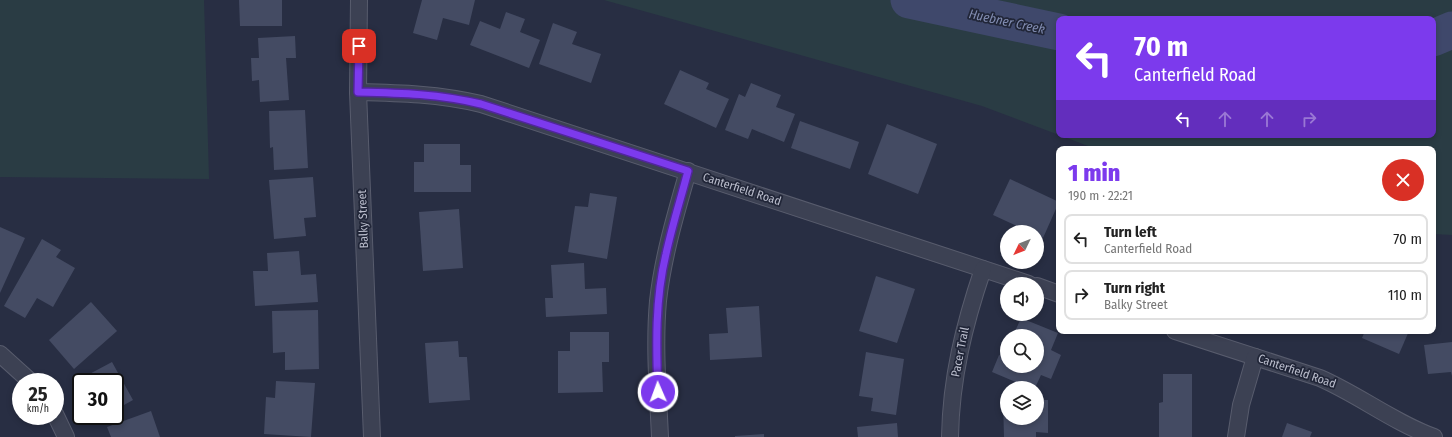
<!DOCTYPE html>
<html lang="en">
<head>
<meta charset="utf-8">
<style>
  :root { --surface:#fff; --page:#f6f6f6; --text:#222; --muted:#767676; --line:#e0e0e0; --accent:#7c3aed }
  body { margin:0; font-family:"Fira Sans Condensed",sans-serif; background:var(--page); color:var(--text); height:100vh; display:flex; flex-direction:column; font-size:15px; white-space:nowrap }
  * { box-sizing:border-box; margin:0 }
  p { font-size:13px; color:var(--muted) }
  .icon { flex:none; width:22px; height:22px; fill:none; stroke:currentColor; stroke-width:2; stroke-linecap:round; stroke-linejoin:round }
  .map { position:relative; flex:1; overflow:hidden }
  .drawer { position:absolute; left:1056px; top:146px; width:380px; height:188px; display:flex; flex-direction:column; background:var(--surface); border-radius:8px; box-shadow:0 2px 6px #0003 }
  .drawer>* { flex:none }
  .guide { position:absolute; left:1056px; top:16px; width:380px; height:122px; border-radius:8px; box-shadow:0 2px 6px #0003; background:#7c3aed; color:#fff; overflow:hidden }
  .needle { width:26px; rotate:227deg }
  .buttons { position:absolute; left:1000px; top:225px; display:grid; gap:8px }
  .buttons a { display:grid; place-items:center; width:44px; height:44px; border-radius:50%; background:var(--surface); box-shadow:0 2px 6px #0003; font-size:20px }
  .speed { position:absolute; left:12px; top:373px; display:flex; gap:8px; font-size:20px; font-weight:700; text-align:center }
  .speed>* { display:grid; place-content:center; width:52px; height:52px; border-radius:50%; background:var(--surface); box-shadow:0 2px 6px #0003; line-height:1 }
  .speed small { font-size:10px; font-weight:400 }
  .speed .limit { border:2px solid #111; border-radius:6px; background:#fff; color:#111 }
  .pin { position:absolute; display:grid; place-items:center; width:34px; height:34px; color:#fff; margin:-17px; border-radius:8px; box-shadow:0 2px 6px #0006 }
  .me { position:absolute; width:44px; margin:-22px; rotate:358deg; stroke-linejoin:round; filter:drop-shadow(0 0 3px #0008) }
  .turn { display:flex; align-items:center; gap:14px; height:84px; padding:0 12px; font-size:18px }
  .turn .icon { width:52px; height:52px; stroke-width:2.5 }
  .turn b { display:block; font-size:28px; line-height:34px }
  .lanes { display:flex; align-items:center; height:38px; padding:0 12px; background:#0003; justify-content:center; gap:20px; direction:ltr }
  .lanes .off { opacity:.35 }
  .round { display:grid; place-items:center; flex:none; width:42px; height:42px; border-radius:21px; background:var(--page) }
  .summary { display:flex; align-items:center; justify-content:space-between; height:68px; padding:0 12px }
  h1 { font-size:24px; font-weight:800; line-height:30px; color:var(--accent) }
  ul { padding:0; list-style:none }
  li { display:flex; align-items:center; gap:12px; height:50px; margin:0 8px 6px; padding:0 4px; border:2px solid var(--line); border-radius:8px }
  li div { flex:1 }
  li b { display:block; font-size:15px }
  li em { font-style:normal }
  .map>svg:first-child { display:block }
  .green { fill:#2a3c44 }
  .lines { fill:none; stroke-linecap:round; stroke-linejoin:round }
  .river { stroke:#3f486b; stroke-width:37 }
  .building { fill:#444b63 }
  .minor-casing { stroke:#585c6d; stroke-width:18 }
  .minor { stroke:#3c4153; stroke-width:16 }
  .route-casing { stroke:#51269a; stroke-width:10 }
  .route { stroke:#7c3aed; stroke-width:7 }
  .labels { text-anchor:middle; stroke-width:3.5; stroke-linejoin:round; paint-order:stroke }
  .street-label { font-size:12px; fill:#babdcc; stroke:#212638 }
  .water-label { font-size:13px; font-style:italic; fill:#828db2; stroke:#212638 }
</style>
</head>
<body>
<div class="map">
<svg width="1452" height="437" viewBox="0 0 1452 437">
  <rect width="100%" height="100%" fill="#282e43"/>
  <g class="green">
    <polygon points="0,0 204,0 209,179 0,177"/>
    <polygon points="604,0 1452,0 1452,235 1433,234 1433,149 1096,149 1059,135 1433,135 1433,19 1059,19 1059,135 982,106"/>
  </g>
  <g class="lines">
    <g class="river">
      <polyline points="909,0 1059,32"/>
      <polyline points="1433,38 1452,30"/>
    </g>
  </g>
  <g class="building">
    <polygon points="239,0 282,0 282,26 240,26"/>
    <polygon points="422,0 475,0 469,25 443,18 437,40 413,33"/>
    <polygon points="506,12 525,19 520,32 540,40 529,68 470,45 480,21 500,29"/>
    <polygon points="553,23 577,32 572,44 601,54 591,83 539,64"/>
    <polygon points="295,36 296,58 286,58 289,100 260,102 259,80 252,81 251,58 259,58 258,38"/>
    <polygon points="680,70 709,83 706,89 729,99 716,128 664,104"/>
    <polygon points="751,83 781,95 776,107 795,114 784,142 752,129 748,139 725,130 739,94 745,97"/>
    <polygon points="305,110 308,168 274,170 273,147 270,148 269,111"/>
    <polygon points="800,121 859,142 850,169 791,148"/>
    <polygon points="887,124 937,144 918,194 868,174"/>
    <polygon points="424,144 460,144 460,165 471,165 471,192 414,192 414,162 424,162"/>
    <polygon points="313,177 316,217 304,218 306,236 274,239 269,180"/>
    <polygon points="1010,179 1059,202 1043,238 1037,235 1037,232 1030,232 993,215"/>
    <polygon points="590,193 617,197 607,259 568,252 575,206 588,207"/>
    <polygon points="459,209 463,268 423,271 419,212"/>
    <polygon points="0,227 25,238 0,293"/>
    <polygon points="42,239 61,250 56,257 75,268 53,307 37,298 25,318 4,306"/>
    <polygon points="299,251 301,275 316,274 318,302 255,306 253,271 268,271 267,253"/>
    <polygon points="584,263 585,289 606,288 607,314 546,317 545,298 553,298 551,265"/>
    <polygon points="876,276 915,289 897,343 859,331"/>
    <polygon points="91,302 117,331 74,369 49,340"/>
    <polygon points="759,306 762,357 710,360 709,334 728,333 726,308"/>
    <polygon points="318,310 319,369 285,370 285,352 273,353 272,311"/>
    <polygon points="1021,318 1058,333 1051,350 1061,355 1051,379 1041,375 1035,388 1030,388 992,372 999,355 1007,358 1007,366 1037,366 1037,336 1013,336"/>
    <polygon points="1365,331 1409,331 1399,354 1362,338"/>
    <polygon points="570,332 609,332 609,362 602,362 603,392 558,393 558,351 570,351"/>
    <polygon points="458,341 459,357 467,357 470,400 429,403 425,343"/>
    <polygon points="1452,342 1452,376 1451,372 1428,374 1424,345"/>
    <polygon points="866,352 904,359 896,415 871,411 873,398 859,396"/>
    <polygon points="112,362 133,400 115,410 115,382 84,382 82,378"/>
    <polygon points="1163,374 1192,374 1192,437 1159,437 1159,403 1163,402"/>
    <polygon points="276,381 315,383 311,437 264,434 266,397 275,398"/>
    <polygon points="1003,400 1007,400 1007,418 1037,418 1037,400 1048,400 1048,433 1036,432 1036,437 1004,437"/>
    <polygon points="151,411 160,437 111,437 107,427"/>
    <polygon points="897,423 898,437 858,437 857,427"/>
    <polygon points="1287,423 1312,432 1310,437 1282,437"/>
    <polygon points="764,434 764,437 735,437 735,436"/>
  </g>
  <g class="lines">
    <defs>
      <g id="minor">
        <polyline points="359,0 358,92 372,437"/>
        <path d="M358,92C401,93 439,94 481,104L1029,284"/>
        <polyline points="1037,286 1059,294"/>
        <path d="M1175,331L1320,378C1359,395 1393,422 1434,437"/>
        <polyline points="0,354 31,382"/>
        <polyline points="55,414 66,437"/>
        <path d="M660,437C658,392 654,346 658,301C663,256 676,213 688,171"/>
        <path d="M950,437C951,378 964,325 983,269"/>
        <polyline points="1236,437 1241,405 1255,357"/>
      </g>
    </defs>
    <use href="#minor" class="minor-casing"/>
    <use href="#minor" class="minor"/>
  </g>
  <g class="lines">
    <defs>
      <path id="route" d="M359,46L358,92C401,93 439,94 481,104L688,171C681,198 672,226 666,254C655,299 656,346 658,392"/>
    </defs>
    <use href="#route" class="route-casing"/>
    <use href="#route" class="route"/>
  </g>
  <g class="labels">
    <g class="street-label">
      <text transform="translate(742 189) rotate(18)" y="4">Canterfield Road</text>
      <text transform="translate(363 219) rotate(-92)" y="4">Balky Street</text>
      <text transform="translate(960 352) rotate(-79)" y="4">Pacer Trail</text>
      <text transform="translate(1297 371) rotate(19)" y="4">Canterfield Road</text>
    </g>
    <g class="water-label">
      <text transform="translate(1007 21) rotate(12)" y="5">Huebner Creek</text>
    </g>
  </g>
</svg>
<div class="buttons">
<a><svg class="needle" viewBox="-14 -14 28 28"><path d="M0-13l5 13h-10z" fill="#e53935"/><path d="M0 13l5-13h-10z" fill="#767676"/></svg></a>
<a><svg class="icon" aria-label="sound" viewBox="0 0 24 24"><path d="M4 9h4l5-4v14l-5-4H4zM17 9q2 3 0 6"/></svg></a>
<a><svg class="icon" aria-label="search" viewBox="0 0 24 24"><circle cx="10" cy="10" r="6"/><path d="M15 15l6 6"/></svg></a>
<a><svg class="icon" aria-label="layers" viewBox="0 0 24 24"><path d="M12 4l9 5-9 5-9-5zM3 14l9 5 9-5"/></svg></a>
</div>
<div class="speed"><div>25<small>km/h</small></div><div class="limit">30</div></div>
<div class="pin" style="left:359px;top:46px;background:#d93025"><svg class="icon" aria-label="arrive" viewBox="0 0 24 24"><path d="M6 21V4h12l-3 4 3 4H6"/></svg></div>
<svg class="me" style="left:658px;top:392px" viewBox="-20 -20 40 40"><circle r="17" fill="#7c3aed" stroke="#fff" stroke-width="3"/><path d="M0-11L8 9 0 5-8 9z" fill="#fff"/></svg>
<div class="guide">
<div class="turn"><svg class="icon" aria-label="left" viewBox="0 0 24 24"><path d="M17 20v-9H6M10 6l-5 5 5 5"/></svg><div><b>70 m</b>Canterfield Road</div></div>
<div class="lanes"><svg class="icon" aria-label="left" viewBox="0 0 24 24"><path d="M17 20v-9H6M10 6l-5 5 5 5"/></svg><svg class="icon off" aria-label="ahead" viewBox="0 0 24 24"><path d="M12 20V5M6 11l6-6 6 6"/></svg><svg class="icon off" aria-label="ahead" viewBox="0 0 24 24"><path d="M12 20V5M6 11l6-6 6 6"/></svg><svg class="icon off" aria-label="right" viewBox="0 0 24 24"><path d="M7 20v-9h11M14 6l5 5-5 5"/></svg></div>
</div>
<section class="drawer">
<div class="summary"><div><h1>1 min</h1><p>190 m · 22:21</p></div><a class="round" style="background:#d93025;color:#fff"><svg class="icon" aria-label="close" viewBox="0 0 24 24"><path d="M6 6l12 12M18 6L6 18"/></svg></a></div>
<ul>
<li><svg class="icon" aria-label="left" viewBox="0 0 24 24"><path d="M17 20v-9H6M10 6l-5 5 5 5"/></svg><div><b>Turn left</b><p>Canterfield Road</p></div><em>70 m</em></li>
<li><svg class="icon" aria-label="right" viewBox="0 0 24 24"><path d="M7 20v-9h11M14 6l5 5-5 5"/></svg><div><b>Turn right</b><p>Balky Street</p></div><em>110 m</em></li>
</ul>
</section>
</div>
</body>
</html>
